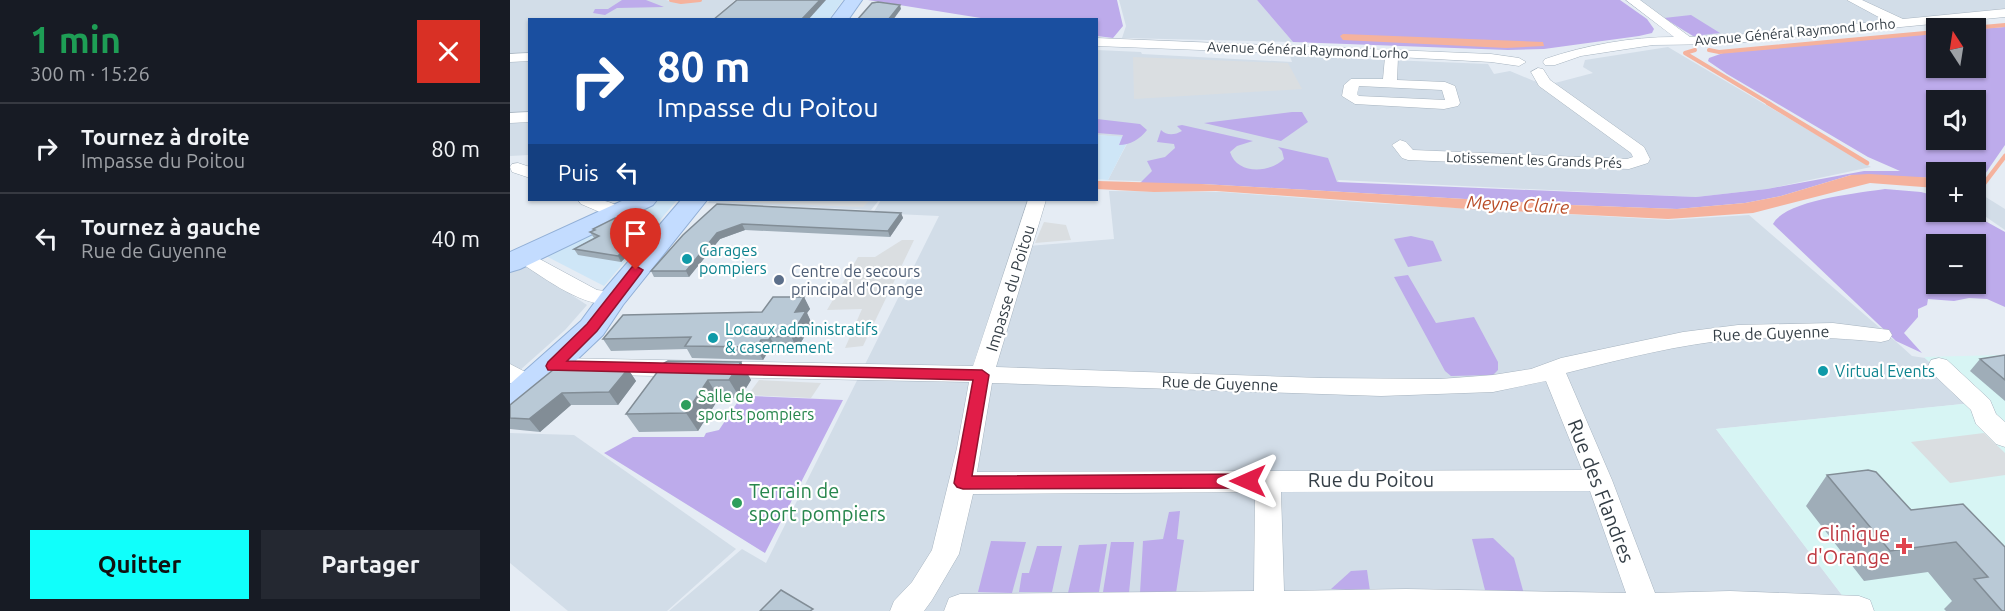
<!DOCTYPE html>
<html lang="fr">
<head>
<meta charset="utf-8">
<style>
  :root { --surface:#171b24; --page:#242831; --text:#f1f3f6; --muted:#9ea1a6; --line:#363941; --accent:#10fffb }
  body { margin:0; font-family:Ubuntu,sans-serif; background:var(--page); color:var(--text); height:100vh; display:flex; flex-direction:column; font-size:22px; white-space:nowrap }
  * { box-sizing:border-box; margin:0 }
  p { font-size:20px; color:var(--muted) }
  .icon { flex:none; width:33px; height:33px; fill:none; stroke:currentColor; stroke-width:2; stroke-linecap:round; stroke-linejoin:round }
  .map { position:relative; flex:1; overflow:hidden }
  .details { display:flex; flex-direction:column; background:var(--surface); width:510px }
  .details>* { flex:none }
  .hud { position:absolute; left:18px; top:18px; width:570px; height:183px; border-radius:0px; box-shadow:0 2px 4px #0004; background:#1a4fa0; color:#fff; overflow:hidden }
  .needle { width:39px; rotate:348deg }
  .tools { position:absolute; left:1416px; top:18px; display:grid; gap:12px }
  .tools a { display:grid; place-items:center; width:60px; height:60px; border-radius:0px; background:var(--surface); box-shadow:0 2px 4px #0004; font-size:30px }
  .pin { position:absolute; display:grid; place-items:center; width:51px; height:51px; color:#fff; margin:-62px -26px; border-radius:50% 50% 50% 0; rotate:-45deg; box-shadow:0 0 6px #0007 }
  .pin .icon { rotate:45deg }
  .me { position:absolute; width:66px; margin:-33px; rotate:270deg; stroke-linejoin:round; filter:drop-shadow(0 0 4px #0008) }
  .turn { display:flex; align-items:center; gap:21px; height:126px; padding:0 30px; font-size:27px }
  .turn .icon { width:78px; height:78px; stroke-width:2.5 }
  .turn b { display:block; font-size:42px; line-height:51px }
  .then { display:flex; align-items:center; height:57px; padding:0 30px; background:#0003; gap:12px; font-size:22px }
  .round { display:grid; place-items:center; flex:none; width:63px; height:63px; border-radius:0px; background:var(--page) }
  .head { display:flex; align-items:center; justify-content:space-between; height:102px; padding:0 30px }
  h1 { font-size:36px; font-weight:700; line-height:45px; color:#1e9e55 }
  .primary-button { display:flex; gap:12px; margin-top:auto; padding:12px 30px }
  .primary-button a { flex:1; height:69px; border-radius:0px; background:var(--accent); color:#111; font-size:24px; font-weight:700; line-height:69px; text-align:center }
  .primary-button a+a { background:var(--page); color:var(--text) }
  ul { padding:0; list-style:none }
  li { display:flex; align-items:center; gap:18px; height:90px; padding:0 30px; border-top:2px solid var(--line) }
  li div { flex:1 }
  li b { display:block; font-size:22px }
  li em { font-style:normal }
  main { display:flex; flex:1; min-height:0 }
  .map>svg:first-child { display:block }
  .residential { fill:#d2dde8 }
  .commercial { fill:#cee6f7 }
  .medical { fill:#d7f5f4 }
  .green { fill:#bdabeb; fill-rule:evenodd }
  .parking { fill:#dadee1 }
  .water { fill:#f5b29d }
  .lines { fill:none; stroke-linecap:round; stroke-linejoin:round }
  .stream-far1 { stroke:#f5b29d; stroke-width:4 }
  .stream { stroke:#f5b29d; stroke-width:4.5 }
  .street-casing { stroke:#a7b4c0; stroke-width:1 }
  .secondary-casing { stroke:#91afd6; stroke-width:2 }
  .street { fill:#fff; fill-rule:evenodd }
  .secondary { fill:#c3dcff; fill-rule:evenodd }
  .wall { fill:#9fadb8 }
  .shaded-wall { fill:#828d96 }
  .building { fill:#b9c9d6; stroke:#828d96; stroke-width:1.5 }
  .route { fill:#e11d48; stroke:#92132f; stroke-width:1.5 }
  .culture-dot { fill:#0f9aa8; stroke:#fff; stroke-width:2 }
  .service-dot { fill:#5c6f8a; stroke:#fff; stroke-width:2 }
  .leisure-dot { fill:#2e9e5b; stroke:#fff; stroke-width:2 }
  .health-dot { fill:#e0444e; stroke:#fff; stroke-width:2 }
  .labels { text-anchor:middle; stroke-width:4.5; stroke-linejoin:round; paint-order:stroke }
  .far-street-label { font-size:14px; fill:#343e46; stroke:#fff }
  .culture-label { font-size:16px; fill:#0d838f; stroke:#fff; text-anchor:start }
  .service-label { font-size:16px; fill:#4e5e75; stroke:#fff; text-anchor:start }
  .street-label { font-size:16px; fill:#343e46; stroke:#fff }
  .leisure-label { font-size:16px; fill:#27864d; stroke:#fff; text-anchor:start }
  .water-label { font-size:18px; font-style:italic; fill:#b94c26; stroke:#fff }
  .near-street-label { font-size:20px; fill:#343e46; stroke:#fff }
  .near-leisure-label { font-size:20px; fill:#27864d; stroke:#fff; text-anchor:start }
  .near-health-label { font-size:20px; fill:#be3a42; stroke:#fff; text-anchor:end }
</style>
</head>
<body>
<main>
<section class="details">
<div class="head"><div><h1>1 min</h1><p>300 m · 15:26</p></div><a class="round" style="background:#d93025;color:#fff"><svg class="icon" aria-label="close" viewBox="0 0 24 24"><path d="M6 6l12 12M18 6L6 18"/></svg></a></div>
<ul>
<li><svg class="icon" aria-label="right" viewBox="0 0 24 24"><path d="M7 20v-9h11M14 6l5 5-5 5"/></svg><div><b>Tournez à droite</b><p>Impasse du Poitou</p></div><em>80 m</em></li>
<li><svg class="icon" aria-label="left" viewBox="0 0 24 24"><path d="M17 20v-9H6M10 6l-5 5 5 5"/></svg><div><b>Tournez à gauche</b><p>Rue de Guyenne</p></div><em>40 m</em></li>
</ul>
<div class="primary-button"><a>Quitter</a><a>Partager</a></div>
</section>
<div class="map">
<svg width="1495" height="611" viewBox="0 0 1495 611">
  <rect width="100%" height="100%" fill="#e5ecf4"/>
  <g class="residential">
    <polygon points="0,0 156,0 168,3 189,0 225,0 203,19 20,20 19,53 0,53"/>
    <polygon points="609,0 747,0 783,42 612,38 616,26"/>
    <polygon points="1128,0 1495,0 1495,11 1193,38 1174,31"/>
    <polygon points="1158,47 1361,167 1257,189 1186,197 828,180 831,188 598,180 620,138 587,135 587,50 631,52 632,54 782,62 780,56 978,64 984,74 1000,71 1024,81 1045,83 1083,73 1073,67 1075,60"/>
    <rect x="0" y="59" width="19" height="56"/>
    <polygon points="19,122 19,155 0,156 0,123"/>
    <polygon points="599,191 712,192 861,203 1158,220 1239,215 1391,346 1402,356 1415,358 1463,403 1206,429 1344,611 159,611 232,549 256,563 429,216 363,213 371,200 519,200 506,247 604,239"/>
    <polygon points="1466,191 1495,209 1495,230 1466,210"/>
    <polygon points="200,200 369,200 361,210 198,203"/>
    <polygon points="12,263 77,305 55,330 0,379 0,269"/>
    <polygon points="0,433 64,435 226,549 157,611 58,611 0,563"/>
  </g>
  <g class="commercial">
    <polygon points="231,0 333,0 319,19 208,20"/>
    <polygon points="586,135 620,137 598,180 587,179"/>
    <polygon points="146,200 167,200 94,286 32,254"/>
  </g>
  <polygon class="medical" points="1490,355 1495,359 1495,611 1344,611 1206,429 1462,403 1414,357"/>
  <g class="green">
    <polygon points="112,0 136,0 154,7 107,8 95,15 83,13 85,9 98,9"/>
    <polygon points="358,0 607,0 613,26 603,38 587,36 586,20 477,19"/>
    <polygon points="747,0 1110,0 1137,19 1144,29 1142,33 1129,36 1034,49 998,50 783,42"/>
    <polygon points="1181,15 1210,33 1192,35 1194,37 1183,36 1154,18"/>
    <path d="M1495,27V145L1473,177L1466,179V172H1426V178L1341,175L1271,196L1235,203L1167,209L1061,205L692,184H629L642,171L637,161L655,157L665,148L664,144L647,142L651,130C657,136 665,135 672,131L667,126L672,125L743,141L727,146L720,152C727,175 760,173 774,159L772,151L768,147L818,158L827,182L1186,197L1257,189L1354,171H1390L1358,157L1217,74L1198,61L1199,58L1213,53L1426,33V68H1466V29ZM1426,100H1466V140H1426Z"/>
    <polygon points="782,112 792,112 798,122 771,141 694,123"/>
    <path d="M587,119L630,124L637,130C630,139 620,145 609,145L613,135L587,133Z"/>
    <path d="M1375,189L1411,192L1426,196V212H1459L1495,232V307L1477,299L1459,298L1444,301L1418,299L1417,305L1408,309V317L1394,333L1412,353L1386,341L1263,224C1275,200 1349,193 1375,189ZM1426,244H1466V284H1426Z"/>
    <polygon points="901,236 923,241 932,261 898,267 884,239"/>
    <polygon points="898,275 926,323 964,317 988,362 988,370 983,375 941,376 935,371 884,277"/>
    <polygon points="240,396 333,400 255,553 94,453 123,437 194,437 196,433 209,430 227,403 233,403"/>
    <polygon points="670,511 667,539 674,540 666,593 630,593 633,541 653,539 659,512"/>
    <polygon points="983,538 1004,558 1014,594 976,594 962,539"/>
    <polygon points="481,541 516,542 502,593 468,592"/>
    <polygon points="601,542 624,542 619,593 593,592"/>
    <polygon points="597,544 589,592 558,593 569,545"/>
    <polygon points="527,546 552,546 542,592 509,592 512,573 519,573"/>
    <polygon points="857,570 860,591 821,589 841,571"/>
  </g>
  <g class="parking">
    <polygon points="623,57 778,63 792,89 624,99"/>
    <polygon points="210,200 360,200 353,207 219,202 220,200"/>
    <polygon points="534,222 556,225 561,240 525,243"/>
    <polygon points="392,240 404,240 353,346 335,348 352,309 317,310 348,257 365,257"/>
    <polygon points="249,380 311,383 301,398 238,395"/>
    <polygon points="1474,433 1495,453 1495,475 1440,483 1401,442"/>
  </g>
  <g class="water">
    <polygon points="833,34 1033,42 1034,46 996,48 833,40 830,36"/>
    <polygon points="1359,174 1426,178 1426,188 1360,183 1243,213 1158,219 959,209 706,191 644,192 586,189 587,181 692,184 1061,205 1167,209 1235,203 1271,196 1341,175"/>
  </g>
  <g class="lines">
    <g class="stream-far1">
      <polyline points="161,0 171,2 190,0"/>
      <polyline points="1462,28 1495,25"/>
      <polyline points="1185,50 1175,53 1260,104"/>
      <polyline points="1199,50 1209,52 1426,32"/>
    </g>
    <g class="stream">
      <polyline points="1258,103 1357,163"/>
      <polyline points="1473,185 1495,156"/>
    </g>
    <defs>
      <g id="street">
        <path d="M1116,0H1130L1180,37L1214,36L1376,21L1337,0H1352L1393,19L1495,9V17L1214,44L1143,45L1071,56L1045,65H1035L1033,62L1035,59C1076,45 1121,37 1164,37Z"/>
        <path d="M586,38L981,54L1009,58L1016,62L1009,66L981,62L888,57L887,80L935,82L945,86L950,103L948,106L934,109L845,104L832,96L834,85L841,79H873L875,57L586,46ZM849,86L932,90L935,100L849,96L847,94Z"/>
        <polygon points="20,53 20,61 0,62 0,54"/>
        <polygon points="1028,68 1033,69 1040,80 1134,147 1140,159 1138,163 1119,169 898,160 892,158 882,145 890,140 896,142 903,150 1117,159 1123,157 1121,153 1029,86 1021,72"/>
        <polygon points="20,112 20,122 0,123 0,113"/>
        <polygon points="8,163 20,167 20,178 2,172 0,167 2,164"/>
        <path d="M68,200C82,198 104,199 114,212L111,216H99L71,204Z"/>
        <path d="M518,200H536L486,367L811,378L930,379L983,375L1021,369L1051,358L1173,332L1228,325L1323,323L1379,330L1382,335L1379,340L1371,342C1324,337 1276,336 1228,339C1170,344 1112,359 1056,373L1102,480L1145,593L1220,591L1349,596L1360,600L1364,611H434L439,598L450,594L744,591L745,492L463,494L449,554L422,600L414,611H380L384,601L402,582L422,550L447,448L459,382L43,374L35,372L32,366L35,360L43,358L463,366ZM1036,381L1072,470L467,472L482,383L871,396L983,392ZM1080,491L1116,593L896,589L774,591L771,492Z"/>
        <path d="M13,250L87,290L110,293L113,298L110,303C76,312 34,277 6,260L3,256L6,252Z"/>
        <polygon points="1429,358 1437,360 1480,400 1486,414 1495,422 1495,447 1486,444 1466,424 1461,410 1421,372 1418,366 1421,360"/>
        <polygon points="0,364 29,379 33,385 29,391 21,393 0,383"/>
      </g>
      <g id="secondary">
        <polygon points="335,0 352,0 338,20 320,20"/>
        <polygon points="114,200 147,200 143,205 10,269 0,272 0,252"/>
        <polygon points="171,200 197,200 113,305 93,335 12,412 0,416 0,384 71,321 93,291"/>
      </g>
    </defs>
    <use href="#street" class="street-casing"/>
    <use href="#secondary" class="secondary-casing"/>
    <use href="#street" class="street"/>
    <use href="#secondary" class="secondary"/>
  </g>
  <g class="wall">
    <polygon points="207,204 391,213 393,218 380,237 235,230 210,239 179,277 144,277 141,271"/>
    <polygon points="83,229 136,238 111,262 68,255 64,249 84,238 80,232 84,230"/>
    <polygon points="294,297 300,309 297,313 302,324 287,349 266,349 265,352 258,352 253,360 182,358 177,349 101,351 93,339 252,312"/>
    <polygon points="1495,355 1495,401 1460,371 1470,359"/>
    <polygon points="231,362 241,380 230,398 209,398 188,431 129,432 116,414"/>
    <polygon points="118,369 126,381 108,405 61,405 30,432 0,429 0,405"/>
    <polygon points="1317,475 1495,547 1495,611 1436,611 1434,609 1442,601 1418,572 1354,581 1296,506"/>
  </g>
  <g class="shaded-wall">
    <polygon points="310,0 316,0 298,20 291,20"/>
    <polygon points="390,5 391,9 383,20 378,20"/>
    <polygon points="391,213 393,218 380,237 378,231"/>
    <polygon points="232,224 235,230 210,239 179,277 176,271 207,233"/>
    <polygon points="132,232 136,238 111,262 108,256"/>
    <polygon points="294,297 300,309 297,313 302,324 287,349 281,336 285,312"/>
    <polygon points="260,337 266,349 265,352 259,340"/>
    <polygon points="251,340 258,352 253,360 246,347"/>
    <polygon points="231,362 241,380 230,398 219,380"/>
    <polygon points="118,369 126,381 108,405 99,392"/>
    <polygon points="198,380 209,398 188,431 176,413"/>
    <polygon points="52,393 61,405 30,432 19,419"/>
  </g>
  <g class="building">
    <polygon points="227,0 310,0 291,20 203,20"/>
    <polygon points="368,2 390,5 378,20 347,20 362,3"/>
    <polygon points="207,204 391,213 378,231 232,224 207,233 176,271 141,271 173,235"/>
    <polygon points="105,218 132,232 108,256 64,249 89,236 80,232 85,230 83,229"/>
    <polygon points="263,297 294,297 285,312 296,311 281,336 260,337 259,340 251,340 246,347 175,346 181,337 93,339 113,315 252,312"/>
    <polygon points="1495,355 1495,380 1470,359"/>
    <polygon points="158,361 231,362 219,380 198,380 176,413 116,414 154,363"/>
    <polygon points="118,369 99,392 52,393 19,419 0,418 0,405 43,370"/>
    <polygon points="1358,470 1366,472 1401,510 1453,504 1495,547 1495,611 1492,611 1464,579 1478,577 1446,542 1380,551 1317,475"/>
    <polygon points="271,590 303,609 300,611 250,611"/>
  </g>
  <polygon class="route" points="126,266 133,270 131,273 87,331 57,361 472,370 479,375 462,476 738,474 744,476 747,481 744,486 738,488 453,489 447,487 444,483 463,380 38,370 36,366 38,362 77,324 122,267"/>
  <g class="culture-dot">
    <circle cx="177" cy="259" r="6"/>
    <circle cx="203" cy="338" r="6"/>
    <circle cx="1313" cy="371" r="6"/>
  </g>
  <circle class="service-dot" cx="269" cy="280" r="6"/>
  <g class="leisure-dot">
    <circle cx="176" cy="405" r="6"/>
    <circle cx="227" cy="503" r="6"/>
  </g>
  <path class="health-dot" d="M1391 537h6v6h6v6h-6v6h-6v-6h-6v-6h6z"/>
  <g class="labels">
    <g class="far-street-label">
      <text transform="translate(1285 32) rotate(-5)" y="5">Avenue Général Raymond Lorho</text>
      <text transform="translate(798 50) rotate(2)" y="5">Avenue Général Raymond Lorho</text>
      <text transform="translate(1024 160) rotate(2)" y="5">Lotissement les Grands Prés</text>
    </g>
    <g class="culture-label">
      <text x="189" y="256">Garages<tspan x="189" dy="18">pompiers</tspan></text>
      <text x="215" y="335">Locaux administratifs<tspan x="215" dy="18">&amp; casernement</tspan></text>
      <text x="1325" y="377">Virtual Events</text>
    </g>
    <g class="service-label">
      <text x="281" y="277">Centre de secours<tspan x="281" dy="18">principal d'Orange</tspan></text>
    </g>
    <g class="street-label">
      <text transform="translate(500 288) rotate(-73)" y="6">Impasse du Poitou</text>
      <text transform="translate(1261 333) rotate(-2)" y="6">Rue de Guyenne</text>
      <text transform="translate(710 383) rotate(2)" y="6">Rue de Guyenne</text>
    </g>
    <g class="leisure-label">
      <text x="188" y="402">Salle de<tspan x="188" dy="18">sports pompiers</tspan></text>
    </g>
    <g class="water-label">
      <text transform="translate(1008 205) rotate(3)" y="6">Meyne Claire</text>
    </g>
    <g class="near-street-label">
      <text x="861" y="487">Rue du Poitou</text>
      <text transform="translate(1091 491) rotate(69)" y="7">Rue des Flandres</text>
    </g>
    <g class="near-leisure-label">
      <text x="239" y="498">Terrain de<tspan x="239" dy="23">sport pompiers</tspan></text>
    </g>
    <g class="near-health-label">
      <text x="1380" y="541">Clinique<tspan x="1380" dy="23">d'Orange</tspan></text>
    </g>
  </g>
</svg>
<div class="tools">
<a><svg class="needle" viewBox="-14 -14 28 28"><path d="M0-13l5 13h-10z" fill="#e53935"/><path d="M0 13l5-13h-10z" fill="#9ea1a6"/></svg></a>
<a><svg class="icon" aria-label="sound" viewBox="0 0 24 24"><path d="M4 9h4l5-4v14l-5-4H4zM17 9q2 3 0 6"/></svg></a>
<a>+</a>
<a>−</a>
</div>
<div class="pin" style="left:126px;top:270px;background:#d93025"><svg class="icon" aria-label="arrive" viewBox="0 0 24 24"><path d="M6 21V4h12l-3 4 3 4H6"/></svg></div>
<svg class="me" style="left:738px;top:481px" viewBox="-20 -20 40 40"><path d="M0-17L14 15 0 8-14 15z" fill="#e11d48" stroke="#fff" stroke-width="4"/></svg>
<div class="hud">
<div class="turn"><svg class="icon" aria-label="right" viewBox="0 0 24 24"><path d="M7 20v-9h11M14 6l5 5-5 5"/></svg><div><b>80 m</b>Impasse du Poitou</div></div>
<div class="then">Puis<svg class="icon" aria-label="left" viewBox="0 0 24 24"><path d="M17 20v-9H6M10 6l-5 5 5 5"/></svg></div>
</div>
</div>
</main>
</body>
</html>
